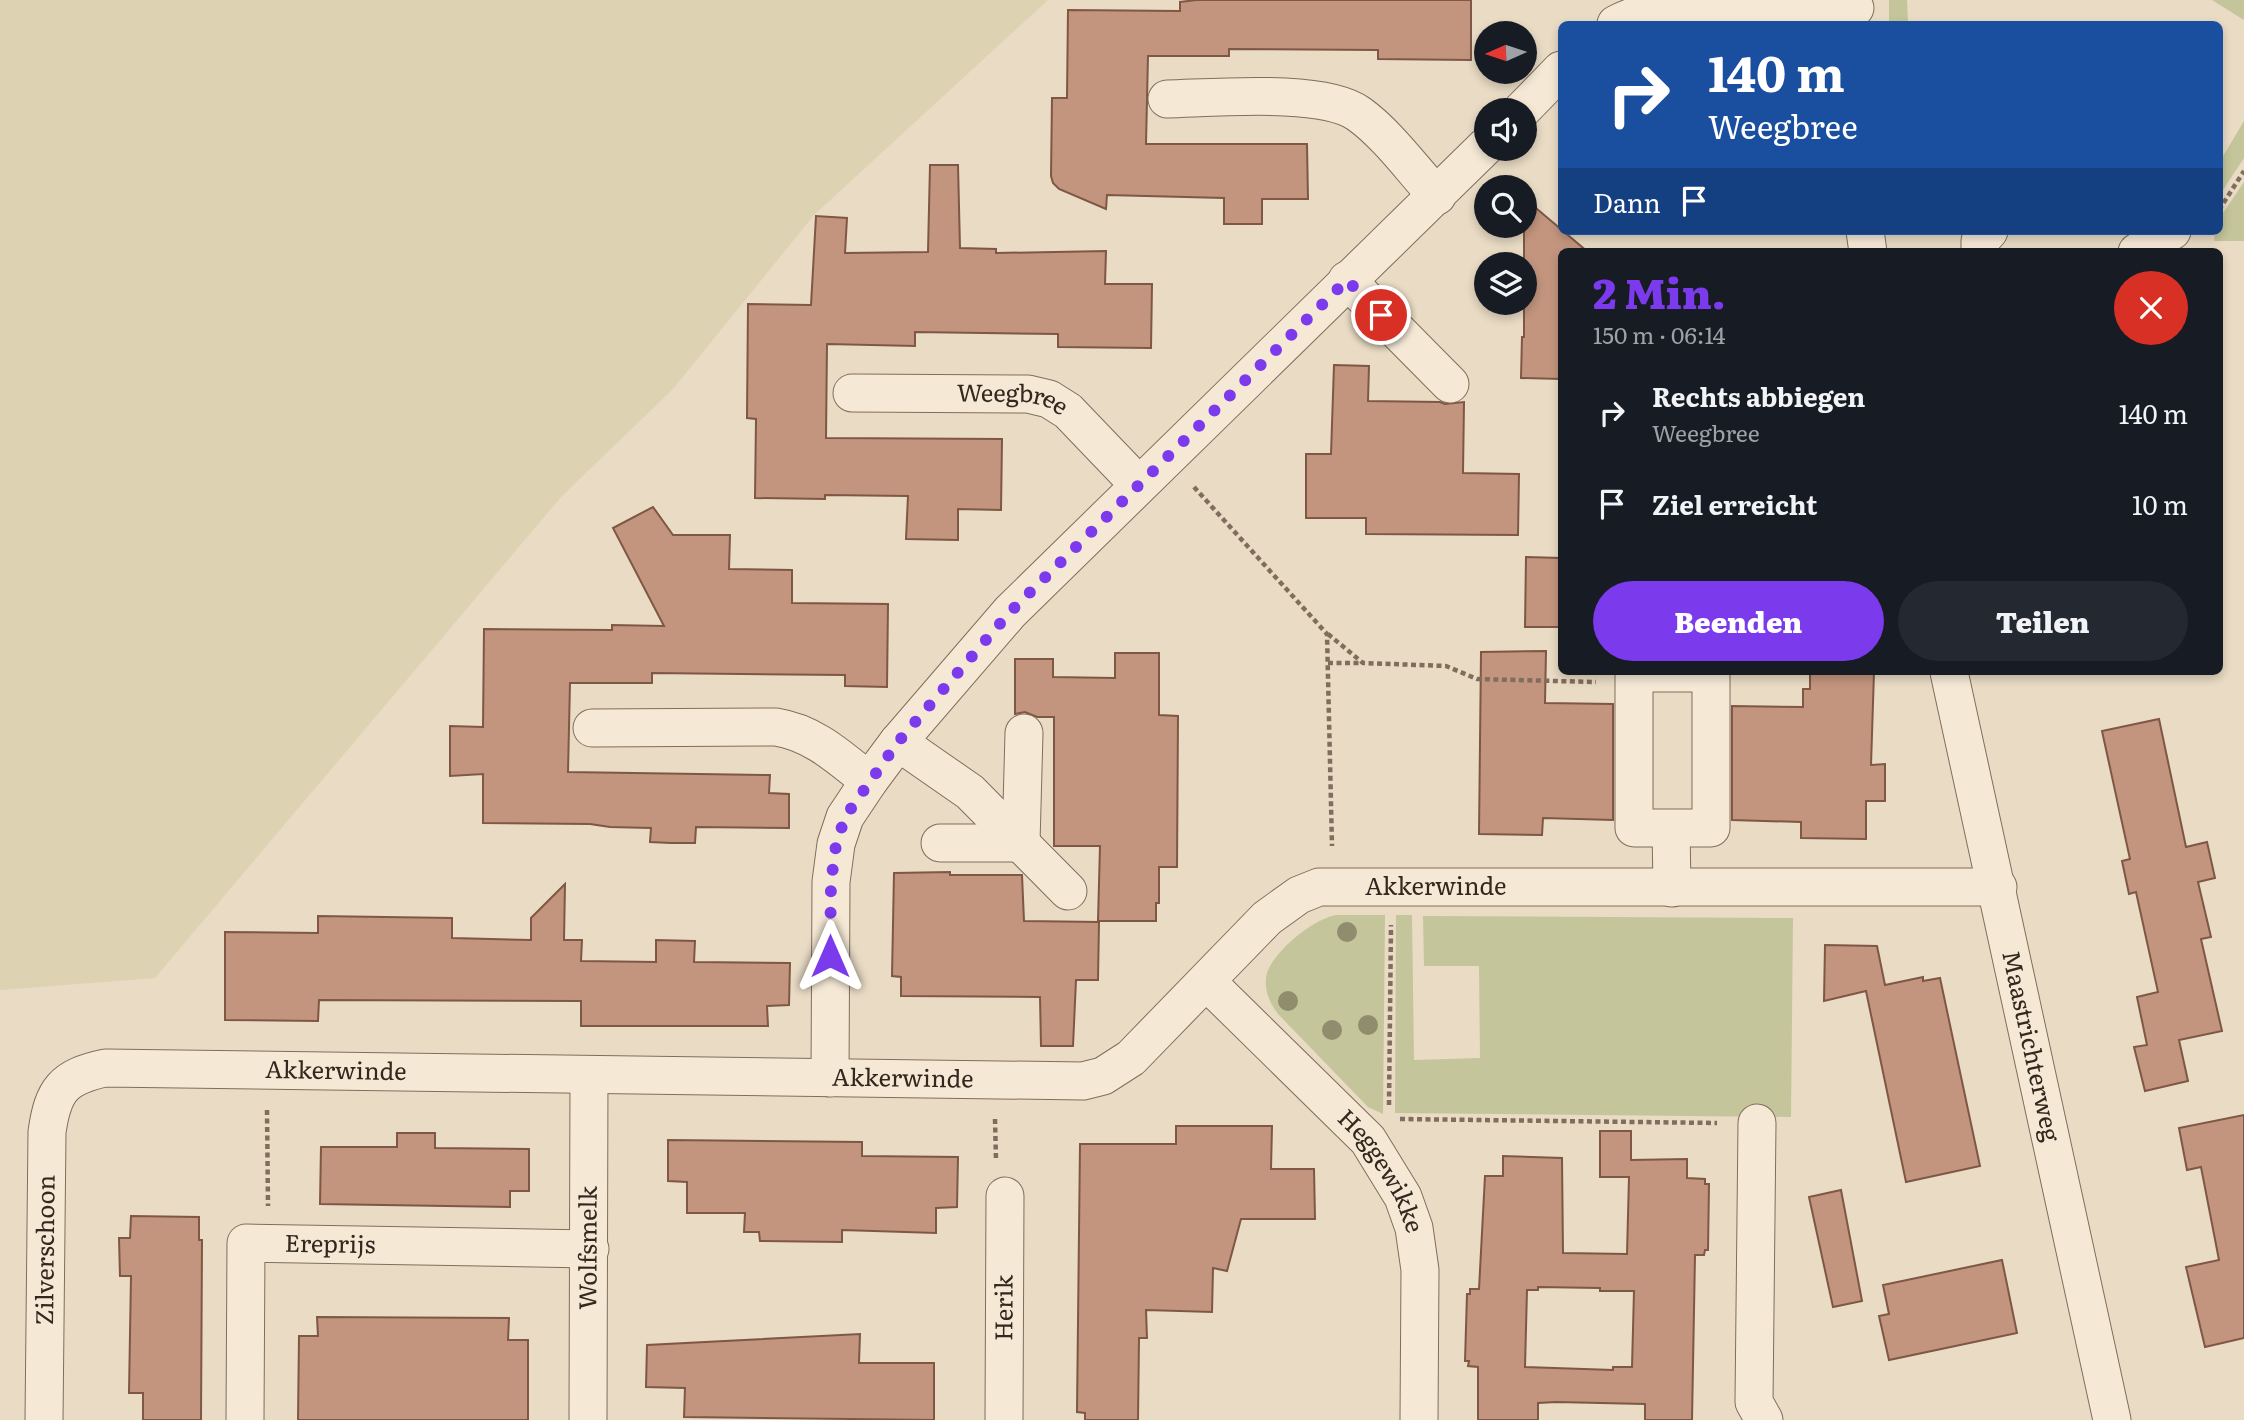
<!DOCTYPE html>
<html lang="de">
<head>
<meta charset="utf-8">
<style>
  :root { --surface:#171b24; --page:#242831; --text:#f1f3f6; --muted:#9ea1a6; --accent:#7c3aed }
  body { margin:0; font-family:Literata,serif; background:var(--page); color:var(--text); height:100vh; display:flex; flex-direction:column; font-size:26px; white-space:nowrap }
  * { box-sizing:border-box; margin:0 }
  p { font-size:23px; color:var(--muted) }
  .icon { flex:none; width:38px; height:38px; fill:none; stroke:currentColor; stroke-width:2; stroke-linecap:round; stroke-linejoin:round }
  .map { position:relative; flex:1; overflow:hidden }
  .side { position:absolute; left:1558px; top:248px; width:665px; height:427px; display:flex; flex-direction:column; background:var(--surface); border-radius:10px; box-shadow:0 4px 10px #0003 }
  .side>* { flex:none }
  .guide { position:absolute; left:1558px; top:21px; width:665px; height:214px; border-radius:10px; box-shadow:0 4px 10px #0003; background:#1a4fa0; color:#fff; overflow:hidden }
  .needle { width:46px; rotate:267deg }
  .controls { position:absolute; left:1474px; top:21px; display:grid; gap:14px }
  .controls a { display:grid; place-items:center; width:63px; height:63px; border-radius:50%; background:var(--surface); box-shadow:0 4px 10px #0003; font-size:35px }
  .pin { position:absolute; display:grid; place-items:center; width:60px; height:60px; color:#fff; margin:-30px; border:4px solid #fff; border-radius:50%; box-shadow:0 2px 7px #0007 }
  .me { position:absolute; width:77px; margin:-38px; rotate:0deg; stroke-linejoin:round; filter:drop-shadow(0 0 5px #0008) }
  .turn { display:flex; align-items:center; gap:24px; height:147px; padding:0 35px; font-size:32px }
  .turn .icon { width:91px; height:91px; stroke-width:2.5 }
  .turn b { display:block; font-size:49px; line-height:60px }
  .then { display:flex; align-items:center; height:66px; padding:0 35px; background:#0003; gap:14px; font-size:26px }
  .round { display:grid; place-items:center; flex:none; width:74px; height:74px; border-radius:37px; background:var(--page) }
  .summary { display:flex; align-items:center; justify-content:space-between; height:119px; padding:0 35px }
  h1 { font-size:42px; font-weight:800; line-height:52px; color:var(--accent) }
  .action { display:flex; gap:14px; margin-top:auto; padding:14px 35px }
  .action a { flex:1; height:80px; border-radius:42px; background:var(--accent); color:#fff; font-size:28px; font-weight:800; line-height:80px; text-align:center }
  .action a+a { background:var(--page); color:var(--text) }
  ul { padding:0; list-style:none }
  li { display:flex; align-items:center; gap:21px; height:91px; padding:0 35px }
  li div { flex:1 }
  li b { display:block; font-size:26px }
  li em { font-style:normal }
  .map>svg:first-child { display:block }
  .farmland { fill:#ddd3b3 }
  .green { fill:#c4c59a }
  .building { fill:#c3957e; stroke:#7e5745; stroke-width:2; fill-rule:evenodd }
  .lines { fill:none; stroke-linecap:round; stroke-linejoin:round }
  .street-casing { stroke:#816d5d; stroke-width:39 }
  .path { stroke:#816d5d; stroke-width:4.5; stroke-dasharray:5 3.5; stroke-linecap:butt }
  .street { stroke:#f5e9d6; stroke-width:37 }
  .tree { fill:#908d6e }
  .route { stroke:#7c3aed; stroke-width:12; stroke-dasharray:0 21.6 }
  .labels { text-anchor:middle; stroke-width:7; stroke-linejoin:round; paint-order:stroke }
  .street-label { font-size:24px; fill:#33271f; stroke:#f1e6d3 }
</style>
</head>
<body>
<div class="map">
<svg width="2244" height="1420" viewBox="0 0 2244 1420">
  <rect width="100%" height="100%" fill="#e9dbc4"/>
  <polygon class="farmland" points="0,0 1048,0 814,215 673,389 561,497 155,978 0,990"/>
  <g class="green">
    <polygon points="1889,0 1907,0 1908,24 1889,24"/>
    <polygon points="2212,0 2244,0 2244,20"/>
    <polygon points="2244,121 2244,158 2219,196 2219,163"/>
    <polygon points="2244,182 2244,241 2214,241 2215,231 2219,231 2219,219"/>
    <path d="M1337,915H1385L1383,1114L1368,1107L1278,1014C1269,1002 1263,988 1267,973C1274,951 1314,918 1337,915Z"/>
    <polygon points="1396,915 1412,915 1414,1060 1480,1058 1479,966 1424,966 1423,916 1793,918 1791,1117 1395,1113"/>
  </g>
  <g class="building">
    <polygon points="1196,0 1471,0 1471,60 1378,59 1378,50 1229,49 1229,56 1148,56 1146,144 1307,144 1308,199 1262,199 1262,224 1224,224 1224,198 1107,195 1106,209 1059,189 1053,183 1051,176 1052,98 1067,98 1068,10 1180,11 1180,2"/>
    <polygon points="930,165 958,165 960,248 996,249 996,253 1106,251 1105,284 1152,284 1151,348 1058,347 1058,334 915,332 915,346 827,344 826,438 1002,439 1001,510 958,509 958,540 906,539 908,496 825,495 825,499 755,498 756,419 747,418 748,304 811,305 816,216 847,218 845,253 928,252"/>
    <polygon points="1524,198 1588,252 1561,252 1561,379 1521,378 1522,337 1524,337"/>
    <polygon points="1334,365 1369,366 1368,401 1440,402 1445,404 1464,402 1463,473 1519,474 1518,535 1366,534 1366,518 1306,518 1306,454 1331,454"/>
    <polygon points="653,507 673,535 730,535 729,569 792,570 792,603 888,604 887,687 845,686 845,675 652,673 652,683 570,683 568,772 770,775 769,793 789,794 789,828 696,827 695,843 671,843 650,842 651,828 610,827 590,824 483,823 483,774 450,776 450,726 483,727 484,629 612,630 612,625 664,626 613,528"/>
    <polygon points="1526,557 1561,558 1561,627 1525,627"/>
    <polygon points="1546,651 1545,703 1613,704 1613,820 1543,818 1542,835 1479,834 1481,652"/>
    <polygon points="1115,653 1159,653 1159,715 1178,716 1177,867 1159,867 1159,903 1156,903 1156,921 1098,921 1100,846 1054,846 1054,717 1037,717 1025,712 1015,714 1015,659 1053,659 1053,677 1115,678"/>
    <polygon points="1810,672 1874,672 1871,765 1885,764 1885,801 1866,801 1866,839 1801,838 1801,822 1732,820 1732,706 1803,707 1803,689 1810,689"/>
    <polygon points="2159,719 2186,847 2207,842 2215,878 2198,882 2211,937 2201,939 2222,1031 2179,1040 2188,1081 2145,1091 2134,1047 2147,1045 2137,997 2158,992 2136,892 2129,894 2122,861 2130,859 2102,731"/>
    <polygon points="950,872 950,875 1022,875 1024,921 1099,922 1098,980 1076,980 1073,1046 1041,1046 1040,997 901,996 901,977 892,976 894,873"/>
    <polygon points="565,884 564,940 582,940 581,961 656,962 656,940 695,941 694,962 790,963 789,1005 767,1006 768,1026 581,1026 581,1001 319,1000 318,1021 225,1020 225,932 318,933 318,916 452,918 452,938 531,940 531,918"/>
    <polygon points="1825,945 1877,946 1885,985 1923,977 1923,981 1940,978 1980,1166 1906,1182 1866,991 1824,1001"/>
    <polygon points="2244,1115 2244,1338 2205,1347 2186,1267 2219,1260 2201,1167 2187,1170 2179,1128"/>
    <polygon points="1176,1126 1272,1126 1271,1169 1314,1169 1315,1219 1241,1219 1227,1271 1213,1268 1212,1312 1146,1310 1147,1338 1139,1338 1138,1420 1085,1420 1085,1413 1077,1412 1080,1144 1176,1144"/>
    <path d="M1600,1131H1631V1160L1687,1159V1178L1705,1179V1184H1709L1708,1250H1705L1704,1255H1695L1692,1420H1645V1404L1556,1402L1538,1403V1420H1478V1367L1468,1366L1469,1361H1465L1467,1294H1470V1289H1479L1485,1176H1503V1156L1562,1158L1563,1253L1627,1254L1629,1177H1600ZM1538,1287L1600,1288V1291H1634L1632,1367H1613V1370L1525,1367L1527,1290H1538Z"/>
    <polygon points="397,1133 435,1133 435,1148 529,1149 529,1191 510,1191 510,1207 320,1204 321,1147 397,1147"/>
    <polygon points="668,1140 862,1142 862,1156 958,1157 957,1207 936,1208 936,1233 842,1230 842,1242 760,1241 759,1232 744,1232 745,1213 687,1213 687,1182 668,1181"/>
    <polygon points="1841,1190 1862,1301 1833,1307 1809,1197"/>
    <polygon points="131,1216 199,1217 199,1240 202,1240 201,1420 143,1420 143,1393 129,1393 131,1276 120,1276 119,1238 130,1238"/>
    <polygon points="2002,1260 2017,1333 1889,1360 1879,1316 1889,1314 1883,1285"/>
    <polygon points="317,1317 509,1318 508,1340 528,1340 528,1420 298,1420 299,1336 318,1336"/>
    <polygon points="860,1334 859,1363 934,1363 934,1420 684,1417 685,1388 646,1387 647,1345"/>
  </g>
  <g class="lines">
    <defs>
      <g id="street">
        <path d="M1616,24C1661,1 1709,4 1758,5C1790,6 1823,7 1855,8"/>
        <path d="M1167,99C1213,98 1324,88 1359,114C1388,135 1412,169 1437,196"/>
        <polyline points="1522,110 1561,70"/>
        <polyline points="1865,231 1868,252"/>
        <polyline points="1980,252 1980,241 1989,231"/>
        <polyline points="2137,252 2172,231"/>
        <polyline points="1347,280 1450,384"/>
        <path id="s1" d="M852,393L1028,394L1049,399L1068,411L1138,484"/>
        <path id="s2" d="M1949,672L2112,1420"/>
        <path d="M592,728L776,727C814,733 840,758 869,781"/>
        <polyline points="898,742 970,792 1068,891"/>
        <polyline points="1671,828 1711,828 1711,673 1634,673 1634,828 1671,828 1672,888"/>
        <polyline points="940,843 1021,843 1024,733"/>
        <path id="s3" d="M1207,982L1368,1140L1403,1197L1414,1228L1420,1270L1419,1420"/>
        <polyline points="830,1078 831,882 836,844 845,817 869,781 898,742 1010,612 1486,146"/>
        <polyline points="1757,1123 1754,1402 1764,1420"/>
        <path id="s4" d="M44,1420L47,1132C53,1090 63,1077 105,1068L1083,1081L1103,1076L1131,1058L1267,918L1299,895L1319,887H1998"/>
        <path id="s5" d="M245,1420L246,1243L590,1249"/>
        <path id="s6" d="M588,1420L589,1075"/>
        <path id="s7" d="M1004,1420L1005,1196"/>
      </g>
    </defs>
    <use href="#street" class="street-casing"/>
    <g class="path">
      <polyline points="2219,210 2244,171"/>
      <polyline points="1194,487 1327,634 1332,846"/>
      <polyline points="1328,634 1363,663 1446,666 1477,679 1596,682"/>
      <polyline points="1328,663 1362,663"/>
      <polyline points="1389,1105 1391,925"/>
      <polyline points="267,1110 268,1206"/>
      <polyline points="995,1119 996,1160"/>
      <polyline points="1400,1119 1717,1123"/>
    </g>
    <use href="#street" class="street"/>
  </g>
  <g class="tree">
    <circle cx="1347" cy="932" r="10"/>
    <circle cx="1288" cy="1001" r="10"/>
    <circle cx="1368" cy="1025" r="10"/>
    <circle cx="1332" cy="1030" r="10"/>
  </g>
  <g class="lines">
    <polyline class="route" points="830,956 831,882 836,845 845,817 898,742 1010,612 1347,280 1381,315"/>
  </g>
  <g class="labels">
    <g class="street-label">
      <text dy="8" stroke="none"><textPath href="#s1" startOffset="161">Weegbree</textPath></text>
      <text dy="8" stroke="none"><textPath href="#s4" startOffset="1788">Akkerwinde</textPath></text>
      <text dy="8" stroke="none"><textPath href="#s2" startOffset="383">Maastrichterweg</textPath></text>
      <text dy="8" stroke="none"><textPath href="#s4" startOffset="614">Akkerwinde</textPath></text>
      <text dy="8" stroke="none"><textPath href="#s4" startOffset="1181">Akkerwinde</textPath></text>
      <text dy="8" stroke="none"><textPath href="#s3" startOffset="259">Heggewikke</textPath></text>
      <text dy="8" stroke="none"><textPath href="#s5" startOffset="261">Ereprijs</textPath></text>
      <text dy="8" stroke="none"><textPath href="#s6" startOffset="172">Wolfsmelk</textPath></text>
      <text dy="8" stroke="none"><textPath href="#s4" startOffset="170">Zilverschoon</textPath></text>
      <text dy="8" stroke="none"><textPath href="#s7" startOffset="112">Herik</textPath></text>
    </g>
  </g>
</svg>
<div class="controls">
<a><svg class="needle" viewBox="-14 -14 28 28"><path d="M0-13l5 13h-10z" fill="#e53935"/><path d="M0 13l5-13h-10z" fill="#9ea1a6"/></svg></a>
<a><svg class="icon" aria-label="sound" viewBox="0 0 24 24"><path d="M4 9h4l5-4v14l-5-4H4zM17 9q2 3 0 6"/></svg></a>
<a><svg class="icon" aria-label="search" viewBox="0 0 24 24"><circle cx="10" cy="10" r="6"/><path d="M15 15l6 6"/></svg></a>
<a><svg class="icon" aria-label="layers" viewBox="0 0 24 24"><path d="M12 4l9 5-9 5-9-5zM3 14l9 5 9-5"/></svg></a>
</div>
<div class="pin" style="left:1381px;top:315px;background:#d93025"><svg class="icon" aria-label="arrive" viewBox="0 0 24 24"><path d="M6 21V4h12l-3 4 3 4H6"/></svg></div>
<svg class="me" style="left:830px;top:956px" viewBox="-20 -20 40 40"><path d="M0-17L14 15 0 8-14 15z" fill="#7c3aed" stroke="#fff" stroke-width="4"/></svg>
<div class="guide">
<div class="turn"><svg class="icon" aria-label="right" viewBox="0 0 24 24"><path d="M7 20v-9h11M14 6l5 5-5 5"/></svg><div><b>140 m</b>Weegbree</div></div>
<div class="then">Dann<svg class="icon" aria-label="arrive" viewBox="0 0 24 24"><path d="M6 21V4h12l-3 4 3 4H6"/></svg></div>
</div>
<section class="side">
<div class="summary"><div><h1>2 Min.</h1><p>150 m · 06:14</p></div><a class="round" style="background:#d93025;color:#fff"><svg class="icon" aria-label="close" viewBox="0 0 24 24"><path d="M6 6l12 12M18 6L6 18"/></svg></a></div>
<ul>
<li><svg class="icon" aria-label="right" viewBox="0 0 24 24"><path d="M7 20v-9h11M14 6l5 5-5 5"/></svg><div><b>Rechts abbiegen</b><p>Weegbree</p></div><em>140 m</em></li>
<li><svg class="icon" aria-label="arrive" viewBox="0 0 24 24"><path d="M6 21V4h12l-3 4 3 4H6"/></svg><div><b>Ziel erreicht</b></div><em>10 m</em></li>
</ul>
<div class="action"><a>Beenden</a><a>Teilen</a></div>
</section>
</div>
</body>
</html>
